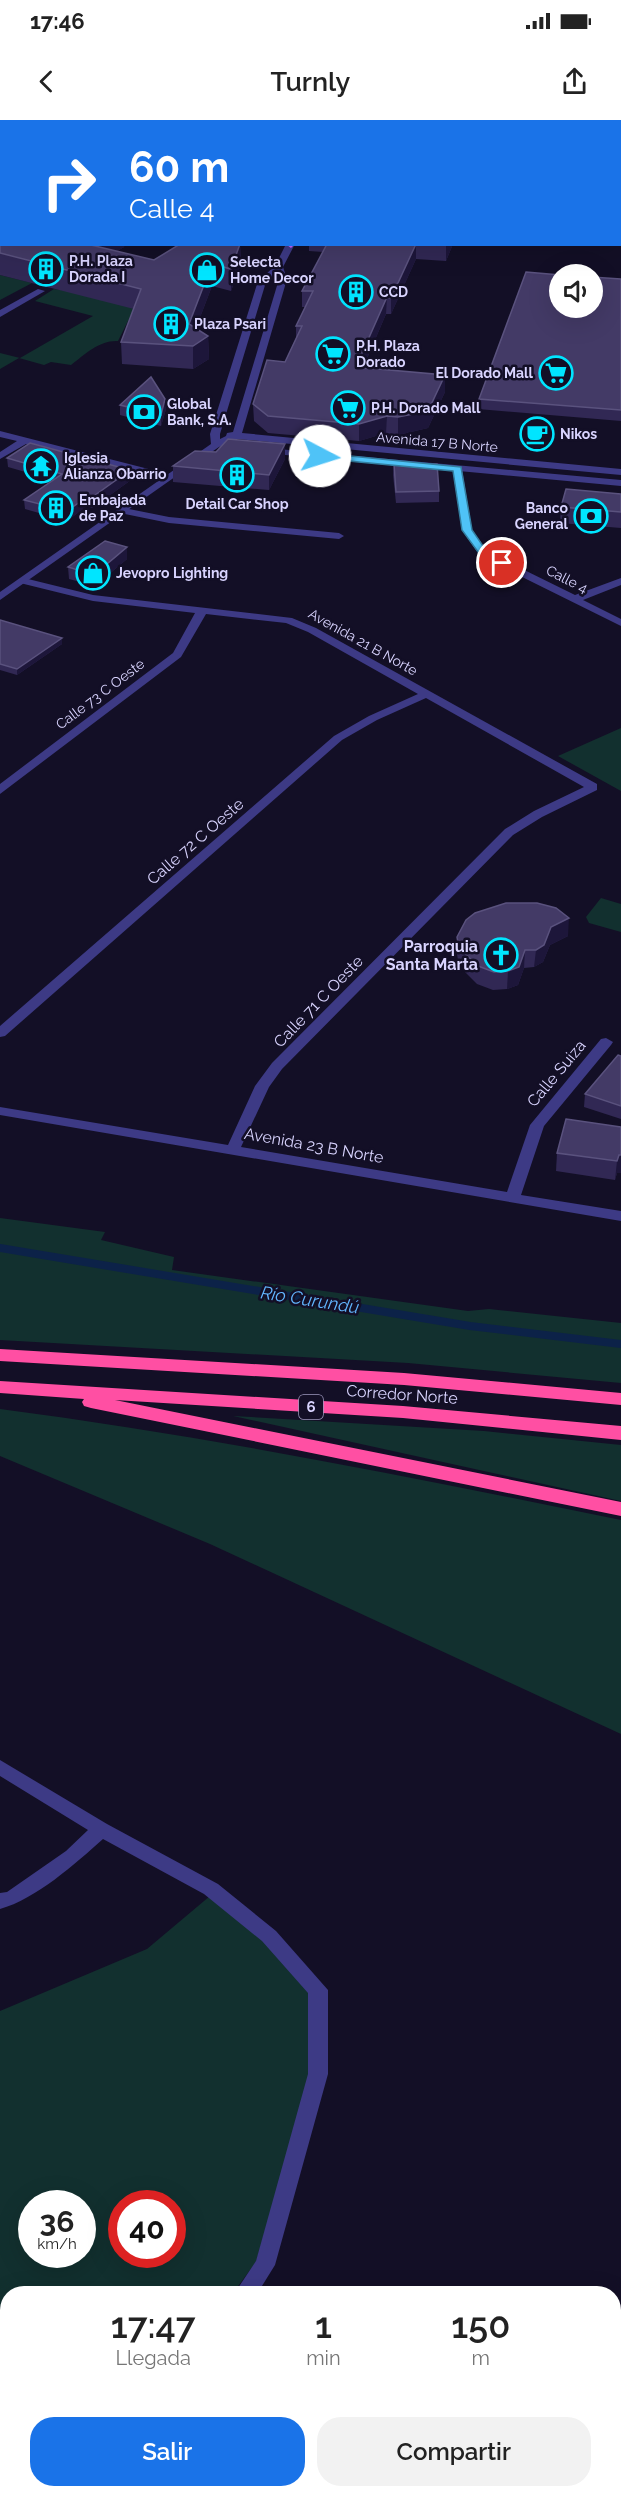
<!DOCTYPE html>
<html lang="es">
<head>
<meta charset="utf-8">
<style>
  :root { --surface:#fff; --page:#f2f2f2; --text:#222; --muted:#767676; --accent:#1a73e8 }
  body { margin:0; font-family:Raleway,sans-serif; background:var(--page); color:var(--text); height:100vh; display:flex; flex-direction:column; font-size:22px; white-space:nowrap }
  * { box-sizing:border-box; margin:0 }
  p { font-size:20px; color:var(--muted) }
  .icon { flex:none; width:33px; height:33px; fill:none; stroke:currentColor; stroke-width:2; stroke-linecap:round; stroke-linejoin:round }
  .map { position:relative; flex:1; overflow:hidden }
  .panel { position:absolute; left:0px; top:2166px; width:621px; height:212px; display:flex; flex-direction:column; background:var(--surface); border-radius:24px 24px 0 0; box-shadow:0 6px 24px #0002 }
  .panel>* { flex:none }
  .guide { position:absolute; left:0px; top:0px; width:621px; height:126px; box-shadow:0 6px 24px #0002; background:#1a73e8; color:#fff; overflow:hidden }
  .tools { position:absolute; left:549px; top:144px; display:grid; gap:12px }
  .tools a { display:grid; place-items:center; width:54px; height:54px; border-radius:50%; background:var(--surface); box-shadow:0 6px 24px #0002; font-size:30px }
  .speed { position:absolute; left:18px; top:2070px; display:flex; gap:12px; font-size:30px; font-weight:700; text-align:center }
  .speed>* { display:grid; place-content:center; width:78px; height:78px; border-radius:50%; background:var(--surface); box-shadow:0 6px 24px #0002; line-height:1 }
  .speed small { font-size:15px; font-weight:400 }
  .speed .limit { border:9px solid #d22; background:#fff; color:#111 }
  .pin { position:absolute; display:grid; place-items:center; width:51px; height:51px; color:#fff; margin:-26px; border:3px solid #fff; border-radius:50%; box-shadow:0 2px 6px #0007 }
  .me { position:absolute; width:66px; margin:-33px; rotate:95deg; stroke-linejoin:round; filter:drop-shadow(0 0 4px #0008) }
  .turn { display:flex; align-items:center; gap:21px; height:126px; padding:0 30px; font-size:27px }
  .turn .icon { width:78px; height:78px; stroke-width:2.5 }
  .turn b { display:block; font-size:42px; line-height:51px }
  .eta { display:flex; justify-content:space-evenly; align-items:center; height:102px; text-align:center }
  .eta b { font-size:36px; font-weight:600; line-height:42px }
  .cta { display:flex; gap:12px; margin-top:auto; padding:12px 30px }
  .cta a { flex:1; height:69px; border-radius:24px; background:var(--accent); color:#fff; font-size:24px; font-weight:600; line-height:69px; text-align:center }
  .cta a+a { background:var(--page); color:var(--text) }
  .status { display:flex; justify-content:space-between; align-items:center; height:42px; padding:0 30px; background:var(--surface); direction:ltr }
  .status svg { height:16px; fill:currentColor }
  header { display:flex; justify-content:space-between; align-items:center; height:78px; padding:0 30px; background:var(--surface); font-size:27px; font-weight:600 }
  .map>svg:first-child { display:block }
  .green { fill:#12302f; fill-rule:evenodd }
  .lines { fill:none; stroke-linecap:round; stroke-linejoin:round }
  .stream { stroke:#0c2248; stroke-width:8 }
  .minor { fill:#3d3a85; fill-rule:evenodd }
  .tertiary { fill:#3d3a85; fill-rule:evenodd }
  .primary { fill:#c25bff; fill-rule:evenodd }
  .motorway { fill:#ff4fa3; fill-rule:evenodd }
  .wall { fill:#312854 }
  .shaded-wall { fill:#1d163a }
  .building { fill:#433a66; stroke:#5a527e; stroke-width:1.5 }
  .route { fill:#4fc3f7; stroke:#337fa1; stroke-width:1.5 }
  .labels { text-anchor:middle; stroke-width:5; stroke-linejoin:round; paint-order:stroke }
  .far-poi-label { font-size:14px; font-weight:bold; fill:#d9d4ff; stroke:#130f26; text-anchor:start }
  .far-street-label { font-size:14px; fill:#d9d4ff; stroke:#130f26 }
  .shield { fill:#130f26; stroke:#9e99be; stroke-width:1.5 }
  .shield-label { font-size:15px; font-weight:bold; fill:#d9d4ff }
  .street-label { font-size:16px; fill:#d9d4ff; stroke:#130f26 }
  .poi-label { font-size:16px; font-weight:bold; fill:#d9d4ff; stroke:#130f26; text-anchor:end }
  .water-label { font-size:18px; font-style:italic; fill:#62b6ff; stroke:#130f26 }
</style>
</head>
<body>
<div class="status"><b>17:46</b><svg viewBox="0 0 49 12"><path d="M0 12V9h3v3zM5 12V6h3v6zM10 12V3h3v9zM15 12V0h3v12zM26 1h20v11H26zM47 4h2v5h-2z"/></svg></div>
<header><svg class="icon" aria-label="back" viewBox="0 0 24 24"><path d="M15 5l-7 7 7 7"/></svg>Turnly<svg class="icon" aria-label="share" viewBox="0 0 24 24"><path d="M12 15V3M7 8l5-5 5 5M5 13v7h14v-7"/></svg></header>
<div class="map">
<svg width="621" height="2377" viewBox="0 0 621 2377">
  <rect width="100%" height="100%" fill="#130f26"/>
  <g class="green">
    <polygon points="0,155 32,163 0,180"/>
    <path d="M54,169L138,181L118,221C100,220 85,234 71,245L51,242L44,245L19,238L0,249V233L20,238L93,196L35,181Z"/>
    <polygon points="621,608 621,671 558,636"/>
    <polygon points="601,778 621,784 621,812 589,803 586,797"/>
    <polygon points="0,1098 105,1112 101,1120 174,1137 172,1150 468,1191 489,1189 621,1203 621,1263 408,1243 0,1220"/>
    <path d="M0,1289C209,1316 415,1358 621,1400V1614L210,1424L0,1336Z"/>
    <polygon points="233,1296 484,1311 621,1325 621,1381"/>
    <path d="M210,1776L267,1822L310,1873L311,1952L256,2142L233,2173L8,2174L7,2272L0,2274V1891L147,1829ZM32,2084H82V2134H32ZM122,2084H172V2134H122Z"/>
    <polygon points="621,2220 621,2358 614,2353 614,2233"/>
    <polygon points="7,2335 8,2370 185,2370 186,2377 0,2377 0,2338"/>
  </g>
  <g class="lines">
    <polyline class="stream" points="0,1128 470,1206 621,1224"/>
    <g class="minor">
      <polygon points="514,0 522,0 513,2"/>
      <rect x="620" y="38" width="1" height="4"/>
      <polygon points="38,169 45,171 0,197 0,190"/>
      <polygon points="0,311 172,355 173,357 168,360 26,324 0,339 0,332 17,321 0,317"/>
      <polygon points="453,347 462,349 472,410 488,432 575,475 621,458 621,465 583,480 621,499 621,506 480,436 462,410"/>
      <polygon points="124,388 169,397 339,413 344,416 339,419 169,403 120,393 119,391"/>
      <polygon points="24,458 93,475 292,498 316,508 597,664 597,670 542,697 513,715 282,949 269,967 241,1027 507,1072 530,1005 601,919 606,918 613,922 611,925 544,1006 521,1075 621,1091 621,1101 0,995 0,987 228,1025 255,966 272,943 505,709 534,691 584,667 426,578 377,600 342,620 5,916 0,917 0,906 334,616 369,596 418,574 308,512 286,503 206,494 181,537 0,674 0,664 173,533 195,493 93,481 20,463 19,461"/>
      <path d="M0,1640L107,1704L218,1764L276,1811L328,1870V1954L275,2145L257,2174H234L256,2141L308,1954V1873L262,1821L204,1774L103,1719C75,1744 36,1779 0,1789V1773L7,1772L66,1731L88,1710L0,1656Z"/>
      <polygon points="8,2270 8,2290 0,2293 0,2273"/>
    </g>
    <g class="tertiary">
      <polygon points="354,0 362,0 353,2"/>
      <path d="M286,124H295L283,147L287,159L242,313L621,349V355L237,319L219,327L172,359L0,480V472L211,324L210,314L258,161L275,146ZM277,153L279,159L233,312L227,313L226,316L220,319V314L266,162Z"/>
      <polygon points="267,328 621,360 621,366 264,333 264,329"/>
    </g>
    <g class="primary">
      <rect x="0" y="41" width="2" height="4"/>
      <polygon points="620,97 621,98 621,104 620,103"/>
      <polygon points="621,111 621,117 620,117 620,112"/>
      <polygon points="295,124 291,128 287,125 287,124"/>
    </g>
    <g class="motorway">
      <polygon points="0,1229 404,1253 621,1273 621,1285 404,1265 0,1241"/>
      <polygon points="0,1261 403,1286 621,1306 621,1320 403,1298 115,1280 621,1382 621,1396 91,1288 84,1286 82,1282 84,1279 0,1273"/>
    </g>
  </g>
  <g class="wall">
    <polygon points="0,55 2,124 124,127 117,131 154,140 180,124 240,124 241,144 231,171 212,166 196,208 208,216 209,239 193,249 122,244 121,222 134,189 0,155"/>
    <polygon points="309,124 453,124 446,141 416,139 391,194 386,194 363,248 445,272 428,308 398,315 386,313 359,321 268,313 254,301 253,284 285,242 296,218 296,206 306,187 302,187 302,171 323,132 309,131"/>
    <polygon points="621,159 621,301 478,289 479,279"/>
    <polygon points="165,279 166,289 161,306 120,295 120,285"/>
    <polygon points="285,324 285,339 269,370 173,362 173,346 216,332"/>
    <polygon points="296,332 318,334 318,340 313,352 296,338"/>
    <polygon points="7,338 130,350 131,360 92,388 87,386 67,401 25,389 24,380 53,360 8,347"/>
    <polygon points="394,344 439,371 439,382 396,383 393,355"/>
    <polygon points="621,374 621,408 560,403 561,387"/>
    <polygon points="127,427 127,439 95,466 69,459 68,447"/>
    <polygon points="0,500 62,524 17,555 0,550"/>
    <polygon points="568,816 550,825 543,842 534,847 524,848 518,865 507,869 493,870 477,864 459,846 457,834 457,817"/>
    <polygon points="621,936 621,999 584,987 585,974"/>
    <polygon points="621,1007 617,1053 615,1060 556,1051 557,1033"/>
  </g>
  <g class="shaded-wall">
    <polygon points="314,0 326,0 325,2 313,2"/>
    <polygon points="92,124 126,124 124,127 92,147"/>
    <polygon points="240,124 241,144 231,171 231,149"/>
    <polygon points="416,124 416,139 391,194 391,178"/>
    <polygon points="447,124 453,124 446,141 446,125"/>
    <polygon points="212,144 212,166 189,226 189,204"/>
    <polygon points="387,177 386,194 356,264 356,247"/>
    <polygon points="208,216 209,239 193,249 193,226"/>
    <polygon points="445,255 445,272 428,308 398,315 398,297"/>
    <polygon points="165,279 166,289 161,306 161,295"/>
    <polygon points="387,296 386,313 359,321 359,304"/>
    <polygon points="285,324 285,339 269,370 269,355"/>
    <polygon points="318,334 318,340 313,352 313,346"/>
    <polygon points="130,350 131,360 92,388 91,378"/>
    <polygon points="87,377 87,386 67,401 67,391"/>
    <polygon points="127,427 127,439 95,466 94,455"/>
    <polygon points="62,518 62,524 17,555 17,549"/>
    <polygon points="569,798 568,816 550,825 543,842 534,847 536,830 551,807"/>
    <polygon points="525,830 524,848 518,865 507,869 508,851"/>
    <polygon points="619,1035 621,1035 621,1053 617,1053 615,1060 617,1041"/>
  </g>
  <g class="building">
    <polygon points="44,0 314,0 313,2 42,2"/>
    <polygon points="0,55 2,55 2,124 92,124 91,125 154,140 180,124 240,124 231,149 212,144 189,204 208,216 193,226 121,222 141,169 0,133"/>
    <polygon points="327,124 416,124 391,178 387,177 356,247 445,255 428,291 398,297 387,296 359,304 268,296 253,284 267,240 285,242 302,206 296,206 313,171 302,171"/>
    <polygon points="526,152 560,155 560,188 592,188 592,157 621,159 621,290 479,279"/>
    <polygon points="151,257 165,279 161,295 120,285"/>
    <polygon points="228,319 285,324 269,355 173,346 195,331 216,332"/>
    <polygon points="30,323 130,350 91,378 87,377 67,391 24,380 62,354 7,338"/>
    <polygon points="296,332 318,334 313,346"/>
    <polygon points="394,344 437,344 439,371 396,372"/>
    <polygon points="566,369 621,374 621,392 561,387"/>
    <polygon points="105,421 127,427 94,455 68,447"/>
    <polygon points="0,500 62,518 17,549 0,544"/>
    <polygon points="506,783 537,783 556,788 569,798 551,807 544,825 536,830 525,830 519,847 508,851 494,852 478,846 459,828 457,817 466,800 475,793"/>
    <polygon points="618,935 621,936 621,986 585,974"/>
    <polygon points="566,999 621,1007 621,1035 619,1035 617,1041 557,1033"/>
  </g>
  <polygon class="route" points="320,333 461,347 472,410 487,432 507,443 499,445 481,436 462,410 453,351 317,338 315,336"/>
  <defs>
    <symbol id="building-ring" viewBox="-11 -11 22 22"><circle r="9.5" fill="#130f26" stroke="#00e5ff" stroke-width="1.5"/><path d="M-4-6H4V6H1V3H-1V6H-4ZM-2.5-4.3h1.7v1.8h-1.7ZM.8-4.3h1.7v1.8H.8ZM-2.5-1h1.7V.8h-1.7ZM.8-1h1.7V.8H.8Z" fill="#00e5ff"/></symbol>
    <symbol id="shop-ring" viewBox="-11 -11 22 22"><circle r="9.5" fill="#130f26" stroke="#00e5ff" stroke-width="1.5"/><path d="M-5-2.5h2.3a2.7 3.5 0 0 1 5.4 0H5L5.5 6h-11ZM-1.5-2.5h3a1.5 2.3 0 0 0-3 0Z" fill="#00e5ff"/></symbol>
    <symbol id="supermarket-ring" viewBox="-11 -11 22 22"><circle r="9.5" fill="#130f26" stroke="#00e5ff" stroke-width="1.5"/><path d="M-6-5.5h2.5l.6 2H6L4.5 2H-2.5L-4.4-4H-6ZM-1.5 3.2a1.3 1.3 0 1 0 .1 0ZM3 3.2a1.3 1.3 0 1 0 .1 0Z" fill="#00e5ff"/></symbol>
    <symbol id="bank-ring" viewBox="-11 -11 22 22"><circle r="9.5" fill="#130f26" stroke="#00e5ff" stroke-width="1.5"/><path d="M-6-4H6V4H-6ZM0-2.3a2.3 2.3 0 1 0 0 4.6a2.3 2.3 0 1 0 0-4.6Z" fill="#00e5ff"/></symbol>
    <symbol id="cafe-ring" viewBox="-11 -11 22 22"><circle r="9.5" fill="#130f26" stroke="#00e5ff" stroke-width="1.5"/><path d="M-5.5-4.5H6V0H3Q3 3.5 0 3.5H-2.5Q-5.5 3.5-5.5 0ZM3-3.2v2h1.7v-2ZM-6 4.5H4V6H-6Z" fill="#00e5ff"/></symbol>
    <symbol id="temple-ring" viewBox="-11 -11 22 22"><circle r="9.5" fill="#130f26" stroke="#00e5ff" stroke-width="1.5"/><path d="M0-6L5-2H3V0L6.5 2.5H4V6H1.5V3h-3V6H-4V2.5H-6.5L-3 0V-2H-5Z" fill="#00e5ff"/></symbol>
    <symbol id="church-ring" viewBox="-11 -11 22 22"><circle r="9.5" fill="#130f26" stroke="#00e5ff" stroke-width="1.5"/><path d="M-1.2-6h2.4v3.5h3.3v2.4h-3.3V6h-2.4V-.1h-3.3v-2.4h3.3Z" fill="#00e5ff"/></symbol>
  </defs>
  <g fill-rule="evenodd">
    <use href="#building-ring" x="27" y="130" width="38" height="38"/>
    <use href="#shop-ring" x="188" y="131" width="38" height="38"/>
    <use href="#building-ring" x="337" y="153" width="38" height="38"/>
    <use href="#building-ring" x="152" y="185" width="38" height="38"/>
    <use href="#supermarket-ring" x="314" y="215" width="38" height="38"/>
    <use href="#supermarket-ring" x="537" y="234" width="38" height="38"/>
    <use href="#supermarket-ring" x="329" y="269" width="38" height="38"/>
    <use href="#bank-ring" x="125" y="273" width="38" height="38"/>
    <use href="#cafe-ring" x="518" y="295" width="38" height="38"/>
    <use href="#temple-ring" x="22" y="327" width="38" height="38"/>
    <use href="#building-ring" x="218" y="336" width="38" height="38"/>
    <use href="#building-ring" x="37" y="369" width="38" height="38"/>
    <use href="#bank-ring" x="572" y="377" width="38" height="38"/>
    <use href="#shop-ring" x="74" y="434" width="38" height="38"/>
    <use href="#church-ring" x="482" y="816" width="38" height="38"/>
  </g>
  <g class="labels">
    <g class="far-poi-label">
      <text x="69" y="146">P.H. Plaza<tspan x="69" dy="16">Dorada I</tspan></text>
      <text x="230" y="147">Selecta<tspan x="230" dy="16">Home Decor</tspan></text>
      <text x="379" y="177">CCD</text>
      <text x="194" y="209">Plaza Psari</text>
      <text x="356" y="231">P.H. Plaza<tspan x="356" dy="16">Dorado</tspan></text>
      <text x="533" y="258" text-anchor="end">El Dorado Mall</text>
      <text x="167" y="289">Global<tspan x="167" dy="16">Bank, S.A.</tspan></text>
      <text x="371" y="293">P.H. Dorado Mall</text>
      <text x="560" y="319">Nikos</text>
      <text x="64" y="343">Iglesia<tspan x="64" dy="16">Alianza Obarrio</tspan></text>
      <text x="79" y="385">Embajada<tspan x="79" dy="16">de Paz</tspan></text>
      <text x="237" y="389" text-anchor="middle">Detail Car Shop</text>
      <text x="568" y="393" text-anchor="end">Banco<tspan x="568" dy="16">General</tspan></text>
      <text x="116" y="458">Jevopro Lighting</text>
    </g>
    <g class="far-street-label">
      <text transform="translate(437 322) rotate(5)" y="5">Avenida 17 B Norte</text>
      <text transform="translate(567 459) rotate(27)" y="5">Calle 4</text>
      <text transform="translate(363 522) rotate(29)" y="5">Avenida 21 B Norte</text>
      <text transform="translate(100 574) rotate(-37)" y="5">Calle 73 C Oeste</text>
    </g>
    <rect class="shield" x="299" y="1275" width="24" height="24" rx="4.5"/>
    <g class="shield-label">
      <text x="311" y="1292">6</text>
    </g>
    <g class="street-label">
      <text transform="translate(195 721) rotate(-41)" y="6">Calle 72 C Oeste</text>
      <text transform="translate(318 881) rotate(-46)" y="6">Calle 71 C Oeste</text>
      <text transform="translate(556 953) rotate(-50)" y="6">Calle Suiza</text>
      <text transform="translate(314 1025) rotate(10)" y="6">Avenida 23 B Norte</text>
      <text transform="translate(402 1274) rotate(4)" y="6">Corredor Norte</text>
    </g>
    <g class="poi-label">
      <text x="478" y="832">Parroquia<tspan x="478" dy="18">Santa Marta</tspan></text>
    </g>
    <g class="water-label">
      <text transform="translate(310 1180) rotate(9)" y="6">Río Curundú</text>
    </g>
  </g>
</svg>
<div class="tools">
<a><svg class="icon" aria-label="sound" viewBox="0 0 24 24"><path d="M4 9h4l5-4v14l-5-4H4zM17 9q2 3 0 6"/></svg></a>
</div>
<div class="speed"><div>36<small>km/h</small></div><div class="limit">40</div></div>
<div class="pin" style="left:502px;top:443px;background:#d93025"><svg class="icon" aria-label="arrive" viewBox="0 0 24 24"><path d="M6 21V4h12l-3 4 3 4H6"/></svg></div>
<svg class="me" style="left:320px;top:336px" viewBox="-20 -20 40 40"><circle r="19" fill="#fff"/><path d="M0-13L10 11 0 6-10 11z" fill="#4fc3f7"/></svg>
<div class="guide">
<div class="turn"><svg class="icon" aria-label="right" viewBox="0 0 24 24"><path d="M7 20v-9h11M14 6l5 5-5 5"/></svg><div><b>60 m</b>Calle 4</div></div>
</div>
<section class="panel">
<div class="eta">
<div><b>17:47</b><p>Llegada</p></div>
<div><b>1</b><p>min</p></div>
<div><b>150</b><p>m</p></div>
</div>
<div class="cta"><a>Salir</a><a>Compartir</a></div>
</section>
</div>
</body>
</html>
